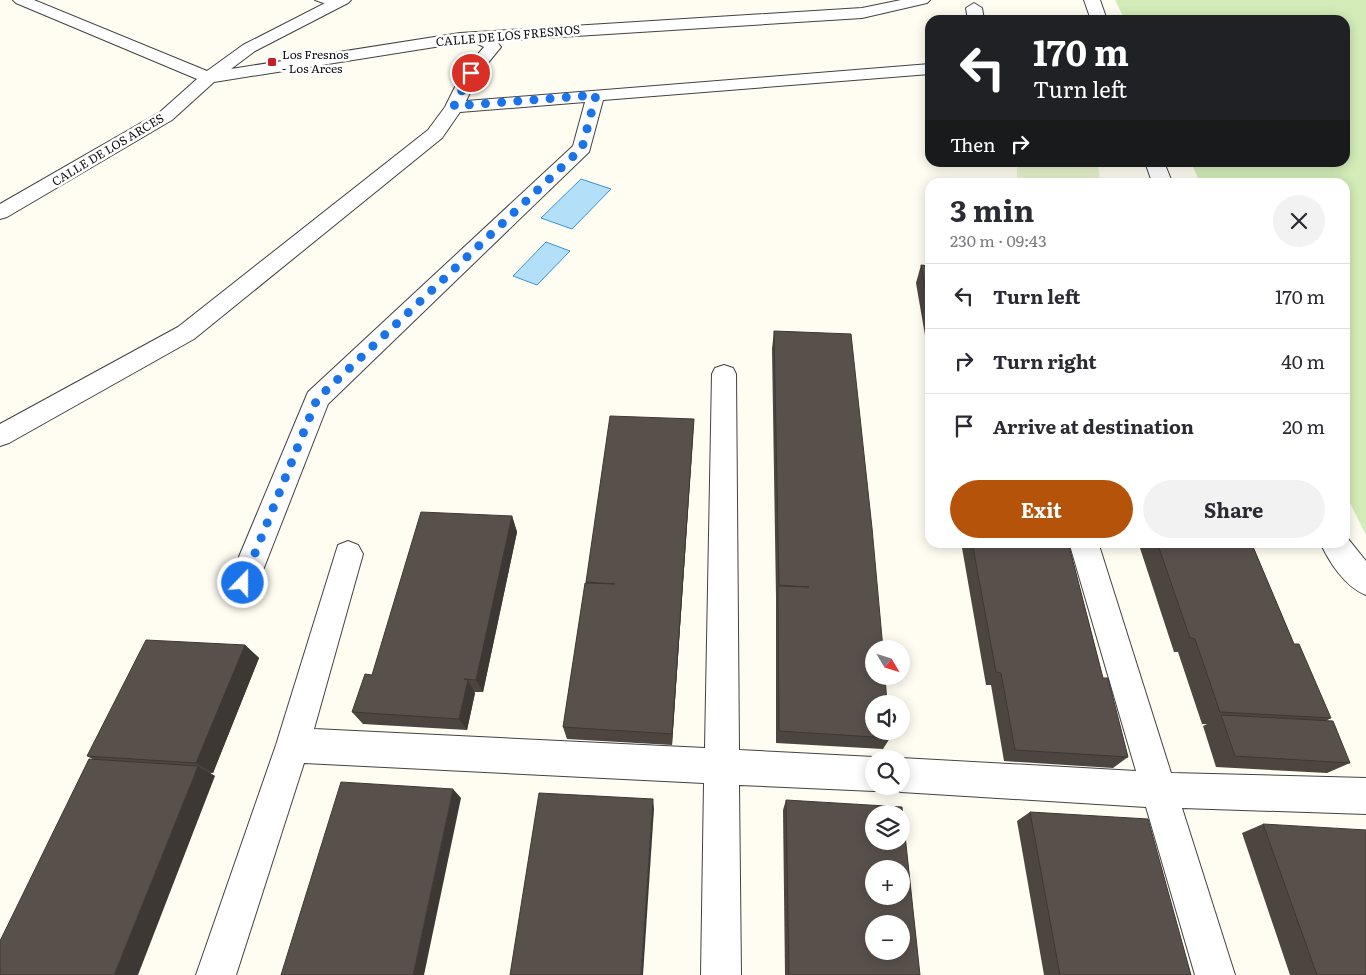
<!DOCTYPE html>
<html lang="en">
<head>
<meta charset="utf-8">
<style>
  :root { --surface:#fff; --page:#f2f2f3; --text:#2b2b33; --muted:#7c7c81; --line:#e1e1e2; --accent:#b45309 }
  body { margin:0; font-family:Literata,serif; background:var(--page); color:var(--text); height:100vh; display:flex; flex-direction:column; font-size:19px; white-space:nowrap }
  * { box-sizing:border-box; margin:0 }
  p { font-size:16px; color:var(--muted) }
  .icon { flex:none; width:28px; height:28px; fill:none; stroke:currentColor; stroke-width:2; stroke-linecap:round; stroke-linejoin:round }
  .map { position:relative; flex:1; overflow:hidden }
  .sheet { position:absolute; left:925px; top:178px; width:425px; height:370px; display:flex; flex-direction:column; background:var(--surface); border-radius:15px; box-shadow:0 2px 12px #0003 }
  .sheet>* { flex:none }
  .top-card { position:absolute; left:925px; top:15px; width:425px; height:152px; border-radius:15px; box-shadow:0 2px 12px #0003; background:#202124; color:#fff; overflow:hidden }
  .needle { width:32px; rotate:128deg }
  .tools { position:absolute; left:865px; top:640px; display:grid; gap:10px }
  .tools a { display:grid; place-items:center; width:45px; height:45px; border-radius:50%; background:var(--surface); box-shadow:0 2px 12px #0003; font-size:25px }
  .pin { position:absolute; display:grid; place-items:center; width:42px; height:42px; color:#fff; margin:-21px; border:2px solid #fff; border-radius:50%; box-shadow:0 1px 5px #0007 }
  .me { position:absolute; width:55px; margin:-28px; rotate:22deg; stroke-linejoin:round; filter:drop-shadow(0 0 4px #0008) }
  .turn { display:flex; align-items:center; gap:18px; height:105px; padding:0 25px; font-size:22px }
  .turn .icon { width:65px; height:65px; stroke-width:2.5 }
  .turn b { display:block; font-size:35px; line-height:42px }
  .then { display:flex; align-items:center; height:48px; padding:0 25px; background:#0003; gap:10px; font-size:19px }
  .round { display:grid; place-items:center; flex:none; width:52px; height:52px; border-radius:26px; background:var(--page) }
  .head { display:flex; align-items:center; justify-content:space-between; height:85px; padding:0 25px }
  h1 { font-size:30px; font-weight:700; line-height:38px }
  .primary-button { display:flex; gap:10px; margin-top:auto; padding:10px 25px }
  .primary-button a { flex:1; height:58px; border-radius:30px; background:var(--accent); color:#fff; font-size:20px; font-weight:700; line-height:58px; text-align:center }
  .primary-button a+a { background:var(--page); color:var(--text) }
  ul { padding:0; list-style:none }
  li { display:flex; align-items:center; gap:15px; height:65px; padding:0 25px; border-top:1px solid var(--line) }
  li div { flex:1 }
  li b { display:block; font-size:19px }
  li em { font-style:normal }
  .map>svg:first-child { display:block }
  .green { fill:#d3ecb8 }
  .pitch { fill:#e5f3cb }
  .water { fill:#b3dff9; stroke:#3795d3 }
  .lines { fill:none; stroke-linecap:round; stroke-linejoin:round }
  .lane-casing { stroke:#424242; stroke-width:2 }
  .street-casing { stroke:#424242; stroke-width:2 }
  .lane { fill:#fff; fill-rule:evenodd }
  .street { fill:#fff; fill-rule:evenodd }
  .wall { fill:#4c4540 }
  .shaded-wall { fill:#3e3834 }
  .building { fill:#58504b; stroke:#3e3834; fill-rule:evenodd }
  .route { stroke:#1a73e8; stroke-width:9; stroke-dasharray:0 16.2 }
  .poi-dot { fill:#c62027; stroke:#fff; stroke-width:2 }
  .labels { text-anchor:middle; stroke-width:5; stroke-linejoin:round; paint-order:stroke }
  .far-street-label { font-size:12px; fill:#0f0f0f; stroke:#fff }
  .far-poi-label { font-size:12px; fill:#0f0f0f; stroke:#fff; text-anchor:start }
</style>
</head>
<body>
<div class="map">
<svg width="1366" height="975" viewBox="0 0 1366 975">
  <rect width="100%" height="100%" fill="#fffcf1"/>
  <polygon class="green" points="1115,0 1366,0 1366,535 1345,493 1345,182 1200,182 1191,163 1345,162 1345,20 1125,20"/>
  <polygon class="pitch" points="1017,163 1098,163 1100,182 1057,182 1017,177"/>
  <g class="water">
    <polygon points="581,179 611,189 572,229 541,218"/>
    <polygon points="546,242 570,251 537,285 513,276"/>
  </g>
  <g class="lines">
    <defs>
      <polygon id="lane" points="315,0 333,0 341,4 335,7"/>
      <g id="street">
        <polygon points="13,0 34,0 207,71 243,45 331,0 351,0 348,3 255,51 231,69 460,33 862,8 901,0 930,0 927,3 862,18 496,41 501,47 479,74 466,101 930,64 930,74 603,100 589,152 328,404 258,583 254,592 243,596 232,592 228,583 308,392 573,146 585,102 460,112 442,138 194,339 9,443 0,446 0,424 178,327 428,130 445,107 462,73 484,47 474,42 460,43 214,82 172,120 7,217 0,219 0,204 160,112 197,79 16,3"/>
        <polygon points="1084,0 1100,0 1107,20 1091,20"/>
        <polygon points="974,3 982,8 984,20 968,20 966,8"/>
        <polygon points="1145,162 1164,162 1172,182 1152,182"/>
        <polygon points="724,365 733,368 736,374 739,750 874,757 879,759 874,759 874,786 886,786 874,791 739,785 741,975 701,975 704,783 304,763 236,975 196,975 276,745 338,545 348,541 358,545 363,554 314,729 705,748 712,374 715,368"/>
        <path d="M1345,535L1366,561V595C1345,587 1329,562 1320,542H1345Z"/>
        <polygon points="1069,542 1098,542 1171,773 1366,778 1366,814 1182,808 1235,975 1195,975 1146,807 901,792 888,786 901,786 901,759 898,759 901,758 1136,771"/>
      </g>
    </defs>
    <use href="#lane" class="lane-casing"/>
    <use href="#street" class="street-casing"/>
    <use href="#lane" class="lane"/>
    <use href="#street" class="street"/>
  </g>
  <g class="wall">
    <polygon points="921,265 930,266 930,364 916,283"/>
    <polygon points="774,331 890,738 883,749 776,743 776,597 772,349"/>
    <polygon points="693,436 672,745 567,739 563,727 586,582"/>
    <polygon points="512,516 517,532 483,692 474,692 475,693 467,730 363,724 352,712 372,675"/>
    <polygon points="961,542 1068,542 1103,678 1128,757 1113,768 1004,761 991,685 986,685"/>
    <polygon points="1138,542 1251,542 1294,644 1331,718 1326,721 1350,763 1327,773 1216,767 1203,726 1207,724 1202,724 1178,652 1174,652"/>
    <polygon points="245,645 259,658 213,773 210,773 215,776 94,760 87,756"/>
    <polygon points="786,800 920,975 785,975 783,810"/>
    <polygon points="1030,812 1191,975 1044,975 1017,821"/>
    <polygon points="1263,824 1366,975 1290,975 1242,833"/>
  </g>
  <g class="shaded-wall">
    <polygon points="694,419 693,436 672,745 672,734"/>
    <polygon points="512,516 517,532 483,692 476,680"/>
    <polygon points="245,645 259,658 213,773 196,763"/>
    <polygon points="468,680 475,693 467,730 459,719"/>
    <polygon points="198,766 215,776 138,975 114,975"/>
    <polygon points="453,789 461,798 424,975 413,975"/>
    <polygon points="653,799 654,809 643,975 641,975"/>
  </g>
  <g class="building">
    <polygon points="921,265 930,266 930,313"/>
    <polygon points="774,331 851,334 872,528 883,649 874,649 874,676 885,676 887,704 874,704 874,731 889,731 890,738 779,731 778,586 809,587 779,585"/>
    <polygon points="610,416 694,419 672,734 563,727 585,583 615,584 586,582"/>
    <polygon points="421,512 512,516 476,680 464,679 468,680 459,719 352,712 365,674 372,675"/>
    <polygon points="972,542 1068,542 1103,678 1108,678 1128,757 1015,750 1001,673 996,672"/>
    <polygon points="1157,542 1251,542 1294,644 1299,644 1331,718 1220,712 1195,639 1190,638"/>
    <polygon points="146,640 245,645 196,763 87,756"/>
    <polygon points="1221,715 1333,721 1350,763 1235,756"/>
    <polygon points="89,759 198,766 114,975 0,975 0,941"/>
    <polygon points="341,782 453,789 413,975 281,975"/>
    <polygon points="539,793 653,799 641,975 510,975"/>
    <path d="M786,800L902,807L920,975H789ZM874,814H901V841H874ZM874,869H901V896H874ZM874,924H901V951H874Z"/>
    <polygon points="1030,812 1148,819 1191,975 1060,975"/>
    <polygon points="1263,824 1366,830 1366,975 1317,975"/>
  </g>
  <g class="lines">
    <polyline class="route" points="243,583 317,399 582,148 596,95 454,106 471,73"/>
  </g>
  <rect class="poi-dot" x="267" y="57" width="10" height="10" rx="2.5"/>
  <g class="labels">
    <g class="far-street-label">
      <text transform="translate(508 36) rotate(-5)" y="4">CALLE DE LOS FRESNOS</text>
      <text transform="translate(108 150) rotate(-31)" y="4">CALLE DE LOS ARCES</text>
    </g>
    <g class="far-poi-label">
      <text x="282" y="59">Los Fresnos<tspan x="282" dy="14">- Los Arces</tspan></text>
    </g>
  </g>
</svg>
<div class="tools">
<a><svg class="needle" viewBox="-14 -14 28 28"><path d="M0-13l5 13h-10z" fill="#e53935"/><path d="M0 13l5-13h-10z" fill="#7c7c81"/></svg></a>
<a><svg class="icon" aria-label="sound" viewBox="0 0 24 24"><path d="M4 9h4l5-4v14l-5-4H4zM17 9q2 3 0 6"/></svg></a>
<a><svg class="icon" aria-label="search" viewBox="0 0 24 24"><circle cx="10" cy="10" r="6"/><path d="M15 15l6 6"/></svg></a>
<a><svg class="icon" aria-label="layers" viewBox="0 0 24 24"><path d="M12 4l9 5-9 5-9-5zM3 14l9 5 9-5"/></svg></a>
<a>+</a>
<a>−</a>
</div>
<div class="pin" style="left:471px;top:73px;background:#d93025"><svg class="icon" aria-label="arrive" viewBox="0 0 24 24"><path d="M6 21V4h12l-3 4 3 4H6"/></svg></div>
<svg class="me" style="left:243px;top:583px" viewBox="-20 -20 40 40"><circle r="17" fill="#1a73e8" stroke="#fff" stroke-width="3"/><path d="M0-11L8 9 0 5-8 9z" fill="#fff"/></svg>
<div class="top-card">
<div class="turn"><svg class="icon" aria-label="left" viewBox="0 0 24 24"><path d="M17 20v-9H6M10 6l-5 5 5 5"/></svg><div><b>170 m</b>Turn left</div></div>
<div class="then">Then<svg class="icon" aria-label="right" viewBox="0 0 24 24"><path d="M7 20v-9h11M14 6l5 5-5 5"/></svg></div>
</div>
<section class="sheet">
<div class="head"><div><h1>3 min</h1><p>230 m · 09:43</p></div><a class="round"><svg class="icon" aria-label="close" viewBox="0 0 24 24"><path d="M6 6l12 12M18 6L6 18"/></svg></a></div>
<ul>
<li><svg class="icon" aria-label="left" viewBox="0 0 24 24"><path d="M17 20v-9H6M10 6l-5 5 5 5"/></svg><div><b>Turn left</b></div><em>170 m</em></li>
<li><svg class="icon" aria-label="right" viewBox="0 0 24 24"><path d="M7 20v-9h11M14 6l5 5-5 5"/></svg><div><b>Turn right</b></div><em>40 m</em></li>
<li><svg class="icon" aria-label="arrive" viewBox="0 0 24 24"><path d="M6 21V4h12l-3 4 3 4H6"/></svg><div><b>Arrive at destination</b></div><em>20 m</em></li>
</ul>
<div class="primary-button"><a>Exit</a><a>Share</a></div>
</section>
</div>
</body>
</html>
